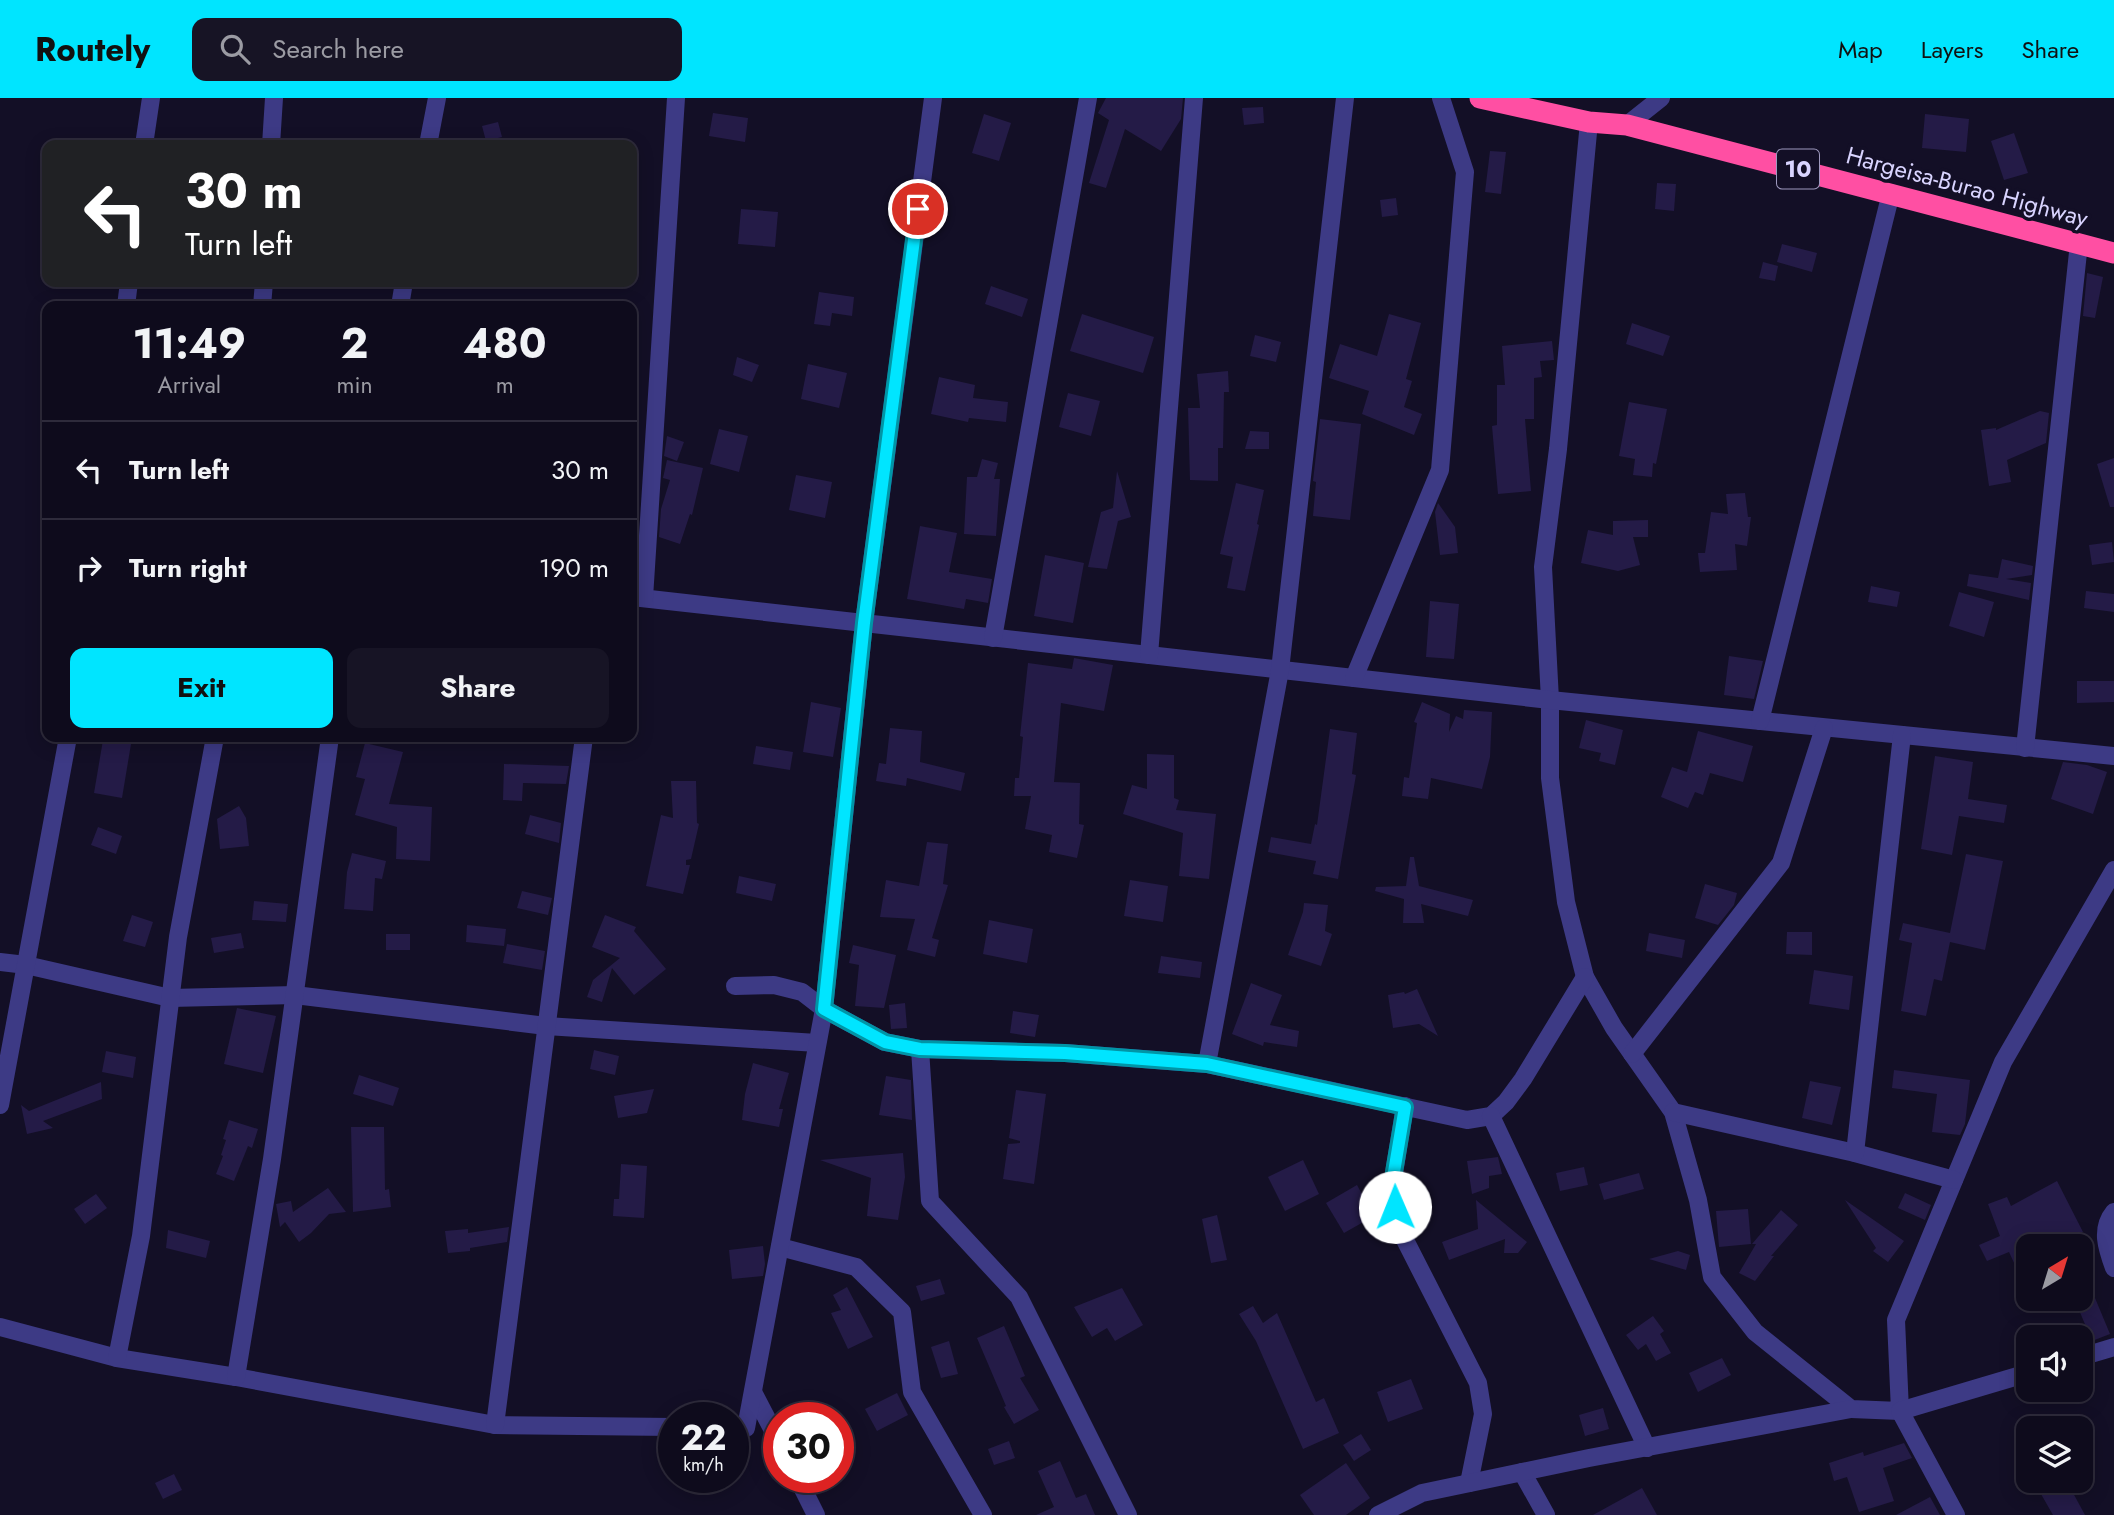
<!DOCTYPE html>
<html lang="en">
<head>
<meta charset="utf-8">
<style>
  :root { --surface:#0e0b1c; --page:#171425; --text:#f1f3f6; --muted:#9b9ba3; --line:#2e2b3b; --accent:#00e5ff }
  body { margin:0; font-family:Jost,sans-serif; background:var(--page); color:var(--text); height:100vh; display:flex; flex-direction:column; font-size:26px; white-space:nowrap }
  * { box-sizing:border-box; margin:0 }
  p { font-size:23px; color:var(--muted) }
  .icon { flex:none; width:38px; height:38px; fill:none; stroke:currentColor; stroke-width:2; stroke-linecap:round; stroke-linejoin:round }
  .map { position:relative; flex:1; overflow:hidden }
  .side { position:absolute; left:42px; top:203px; width:595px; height:441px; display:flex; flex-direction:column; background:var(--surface); border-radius:14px; box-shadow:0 4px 18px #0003,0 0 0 2px var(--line) }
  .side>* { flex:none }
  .banner { position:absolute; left:42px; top:42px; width:595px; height:147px; border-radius:14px; box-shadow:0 4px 18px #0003,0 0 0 2px var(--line); background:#202124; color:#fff; overflow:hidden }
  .needle { width:46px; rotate:38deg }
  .controls { position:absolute; left:2016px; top:1136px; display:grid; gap:14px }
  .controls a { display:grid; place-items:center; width:77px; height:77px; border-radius:14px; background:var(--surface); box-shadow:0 4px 18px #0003,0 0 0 2px var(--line); font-size:35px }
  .speed { position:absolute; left:658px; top:1304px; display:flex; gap:14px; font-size:35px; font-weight:700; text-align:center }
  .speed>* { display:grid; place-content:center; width:91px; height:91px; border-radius:50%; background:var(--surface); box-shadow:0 4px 18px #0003,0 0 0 2px var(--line); line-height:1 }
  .speed small { font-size:18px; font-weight:400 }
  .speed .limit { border:10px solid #d22; background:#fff; color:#111 }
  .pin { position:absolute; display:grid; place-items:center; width:60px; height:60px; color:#fff; margin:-30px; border:4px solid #fff; border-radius:50%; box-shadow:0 2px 7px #0007 }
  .me { position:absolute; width:77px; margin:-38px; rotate:359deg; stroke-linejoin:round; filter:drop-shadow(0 0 5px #0008) }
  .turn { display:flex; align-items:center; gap:24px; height:147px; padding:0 28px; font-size:32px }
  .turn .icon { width:91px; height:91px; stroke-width:2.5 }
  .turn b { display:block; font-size:49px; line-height:60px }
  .eta { display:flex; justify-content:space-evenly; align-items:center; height:119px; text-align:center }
  .eta b { font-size:42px; font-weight:700; line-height:49px }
  .action { display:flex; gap:14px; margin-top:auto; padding:14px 28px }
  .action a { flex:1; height:80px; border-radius:14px; background:var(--accent); color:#111; font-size:28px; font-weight:700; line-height:80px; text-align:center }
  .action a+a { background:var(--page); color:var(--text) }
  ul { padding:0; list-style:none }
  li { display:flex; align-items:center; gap:21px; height:98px; padding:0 28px; border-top:2px solid var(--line) }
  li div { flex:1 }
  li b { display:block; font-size:26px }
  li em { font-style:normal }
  header { display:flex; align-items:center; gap:42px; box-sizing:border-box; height:98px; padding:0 35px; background:var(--accent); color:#111 }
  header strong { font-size:33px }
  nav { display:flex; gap:38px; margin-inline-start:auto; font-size:24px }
  .search { width:490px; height:63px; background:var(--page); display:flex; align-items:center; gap:18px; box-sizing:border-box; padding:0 24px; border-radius:14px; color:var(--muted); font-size:26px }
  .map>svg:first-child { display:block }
  .building { fill:#241b47 }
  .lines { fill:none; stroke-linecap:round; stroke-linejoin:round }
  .street { stroke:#3d3a85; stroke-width:18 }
  .highway { stroke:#ff4fa3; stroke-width:21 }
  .route-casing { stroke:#0095a6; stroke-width:18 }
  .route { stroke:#00e5ff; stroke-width:12 }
  .labels { text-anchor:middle; stroke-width:7; stroke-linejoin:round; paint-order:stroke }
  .shield { fill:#130f26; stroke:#9e99be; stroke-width:2 }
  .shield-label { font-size:23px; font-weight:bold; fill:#d9d4ff }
  .street-label { font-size:24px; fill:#d9d4ff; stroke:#130f26 }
</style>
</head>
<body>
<header>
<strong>Routely</strong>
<div class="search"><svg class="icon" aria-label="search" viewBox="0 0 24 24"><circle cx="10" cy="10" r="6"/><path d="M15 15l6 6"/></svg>Search here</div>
<nav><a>Map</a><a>Layers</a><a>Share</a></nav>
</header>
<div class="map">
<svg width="2114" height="1417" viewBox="0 0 2114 1417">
  <rect width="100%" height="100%" fill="#130f26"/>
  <g class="building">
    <polygon points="1106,0 1183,0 1181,21 1161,53 1125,31 1106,90 1089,85 1109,22 1098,15"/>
    <polygon points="1263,9 1264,25 1244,27 1242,10"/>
    <polygon points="713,15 748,20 745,44 709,38"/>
    <polygon points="984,16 1011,25 999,63 972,55"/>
    <polygon points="1925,16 1969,21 1966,54 1922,50"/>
    <polygon points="498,24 502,39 486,43 482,28"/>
    <polygon points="2014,35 2028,75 2004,82 1991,43"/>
    <polygon points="1490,53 1506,54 1501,96 1485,94"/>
    <polygon points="1657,85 1676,86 1674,113 1655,111"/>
    <polygon points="1396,100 1398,117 1382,119 1380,102"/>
    <polygon points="741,111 778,114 775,149 738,146"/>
    <polygon points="1782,146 1817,155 1812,174 1777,164"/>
    <polygon points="1763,164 1778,168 1775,183 1759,180"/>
    <polygon points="2087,175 2103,179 2095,220 2083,218"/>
    <polygon points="991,188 1028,201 1022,219 985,206"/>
    <polygon points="819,194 854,199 852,218 832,215 830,228 814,226"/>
    <polygon points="1082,216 1154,239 1143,275 1070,253"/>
    <polygon points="1389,216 1421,225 1406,281 1412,283 1404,309 1422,316 1414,337 1362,316 1369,293 1329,280 1340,246 1377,258"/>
    <polygon points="1632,225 1670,238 1663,258 1626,246"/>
    <polygon points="1255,237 1281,244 1276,264 1250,258"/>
    <polygon points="1552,243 1554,262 1540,263 1542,279 1534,280 1534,321 1525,321 1531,393 1498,396 1492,328 1497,327 1497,287 1505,287 1502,248"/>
    <polygon points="737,259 759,267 752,284 733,277"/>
    <polygon points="808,266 847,275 839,310 801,301"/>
    <polygon points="1228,273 1229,294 1224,294 1223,350 1218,350 1218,383 1190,382 1188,310 1200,310 1197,276"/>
    <polygon points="939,279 975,287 973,300 1008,304 1006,324 969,320 968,324 931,316"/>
    <polygon points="1068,295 1100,303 1091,338 1059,329"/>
    <polygon points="1629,304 1667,311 1656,366 1653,365 1652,379 1633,377 1635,361 1619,358"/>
    <polygon points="2040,313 2049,315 2046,345 2007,362 2011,384 1989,388 1981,332 1996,330 1996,332"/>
    <polygon points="1320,321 1361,326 1350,422 1313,418 1316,384 1313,383"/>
    <polygon points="719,331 748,338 739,374 710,366"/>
    <polygon points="1250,333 1269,334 1269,351 1245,351"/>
    <polygon points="667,338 684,344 677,363 664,358"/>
    <polygon points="2114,360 2114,409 2110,409 2097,366"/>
    <polygon points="982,361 998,365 994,381 1000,381 996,438 964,436 967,379 977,379"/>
    <polygon points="667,362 703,370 692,417 690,416 680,446 659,439 661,411 670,382 663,380"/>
    <polygon points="1117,373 1131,419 1118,423 1107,471 1088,469 1101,414 1113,410"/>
    <polygon points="796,377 832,384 825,420 789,412"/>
    <polygon points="1236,385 1264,392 1257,426 1259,427 1245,493 1227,490 1233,459 1220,456"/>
    <polygon points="1745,395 1748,419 1751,419 1747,448 1735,446 1737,472 1700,474 1698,455 1705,455 1711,414 1728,416 1726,396"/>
    <polygon points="1438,405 1455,429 1458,455 1440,457 1435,414"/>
    <polygon points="1648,422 1648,439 1633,439 1640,467 1618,473 1581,465 1588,432 1613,437 1613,423"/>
    <polygon points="920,428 957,435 949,474 992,481 988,505 966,501 964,511 907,501"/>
    <polygon points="2112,444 2114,464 2092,467 2089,447"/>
    <polygon points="1045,457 1084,465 1073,525 1034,518"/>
    <polygon points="2002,461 2033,468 2032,477 2006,481 2031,485 2029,502 1967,488 1969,476 1998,480"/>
    <polygon points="1871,488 1900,494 1897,509 1868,504"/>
    <polygon points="2086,493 2114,496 2114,514 2084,510"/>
    <polygon points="1959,494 1994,504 1984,539 1949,528"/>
    <polygon points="1430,503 1459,506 1454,561 1426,559"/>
    <polygon points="1729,558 1763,563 1754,601 1724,597"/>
    <polygon points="1074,560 1113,567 1104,613 1061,605 1054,684 1080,685 1079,726 1084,727 1077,760 1049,754 1052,737 1025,731 1031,698 1014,698 1015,680 1019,680 1023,639 1020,638 1028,565 1072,571"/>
    <polygon points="2077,583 2114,583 2114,604 2077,605"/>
    <polygon points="811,604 841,610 833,659 803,654"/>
    <polygon points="1422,604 1450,616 1449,634 1456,618 1463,621 1464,612 1492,614 1490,659 1482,691 1431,680 1428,701 1402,698 1404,679 1409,680 1417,625 1414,624"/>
    <polygon points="1586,622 1623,632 1615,667 1599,663 1601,655 1579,650"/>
    <polygon points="890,630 922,633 920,664 965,675 961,693 907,680 906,688 876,683 879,665 886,666"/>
    <polygon points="1330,631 1357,635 1352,676 1356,677 1338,781 1313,776 1316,763 1268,754 1271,739 1311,746 1315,726 1317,727"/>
    <polygon points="1698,633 1753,648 1743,684 1710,675 1703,697 1695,694 1688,710 1661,699 1672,669 1687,674"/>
    <polygon points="103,642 131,646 122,700 94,695"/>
    <polygon points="365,645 403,654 389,706 432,709 430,763 396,761 397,729 355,717 365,681 356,679"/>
    <polygon points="756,648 793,654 790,672 753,666"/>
    <polygon points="1147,656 1174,657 1174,700 1179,702 1176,712 1216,716 1209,781 1179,778 1183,735 1123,716 1132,687 1147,691"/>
    <polygon points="1935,658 1973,664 1968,701 2007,707 2004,725 1959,718 1952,757 1921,751"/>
    <polygon points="2063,664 2087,667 2107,674 2093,716 2051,701"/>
    <polygon points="504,666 569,668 566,686 523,685 522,703 503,702"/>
    <polygon points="671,683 696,683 697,725 699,726 691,761 686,762 686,767 690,767 683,796 646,788 661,717 673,720"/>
    <polygon points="239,708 246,720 249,748 220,751 217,721"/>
    <polygon points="530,717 561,725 559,745 525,736"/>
    <polygon points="98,729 122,738 116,756 91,747"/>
    <polygon points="927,744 948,746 943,786 948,787 932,840 939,842 935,859 907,852 915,821 880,819 886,782 919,788"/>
    <polygon points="352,755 386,763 382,781 375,780 373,813 344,811 347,774"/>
    <polygon points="1966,756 2003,763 1985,852 1950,844 1942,883 1934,881 1926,918 1901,913 1912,845 1899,842 1903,825 1950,835"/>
    <polygon points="1410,759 1414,759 1419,788 1473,802 1468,818 1421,806 1424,825 1403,825 1404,801 1375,793 1376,789 1406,788"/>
    <polygon points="739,778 776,786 772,803 736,795"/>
    <polygon points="1130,782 1168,788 1163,824 1124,818"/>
    <polygon points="1705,786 1737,795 1734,807 1718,827 1695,820"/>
    <polygon points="522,793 552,800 548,817 517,810"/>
    <polygon points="254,803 288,806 286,824 252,822"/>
    <polygon points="1304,805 1328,807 1325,833 1332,836 1321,868 1288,857 1303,814"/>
    <polygon points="132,817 153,824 145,849 123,843"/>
    <polygon points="605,817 636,829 634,833 666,871 634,897 612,870 602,904 587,899 593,882 620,860 592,849"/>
    <polygon points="989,822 1033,831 1027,865 983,856"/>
    <polygon points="467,827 506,831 504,848 466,844"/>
    <polygon points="1787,834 1812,834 1812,857 1786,856"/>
    <polygon points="241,835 244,850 214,855 211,840"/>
    <polygon points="1649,835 1685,842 1682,860 1646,853"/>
    <rect x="386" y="836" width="24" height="16"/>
    <polygon points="507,846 545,853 542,872 503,865"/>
    <polygon points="853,847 896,857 884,910 855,908 859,867 849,865"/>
    <polygon points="1161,858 1202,864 1200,880 1158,875"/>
    <polygon points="1814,872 1853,878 1849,912 1809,906"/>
    <polygon points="1251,885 1282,897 1270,927 1299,933 1297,949 1264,944 1263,948 1232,936"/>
    <polygon points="1417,891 1438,938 1419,926 1393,930 1388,897 1404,894 1405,896"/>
    <polygon points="905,905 907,930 891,931 889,907"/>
    <polygon points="237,910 276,918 263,975 224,966"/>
    <polygon points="1013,913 1039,917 1035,939 1010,935"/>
    <polygon points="594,952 619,958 615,977 590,971"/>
    <polygon points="106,953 136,959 133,980 102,974"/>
    <polygon points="753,965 789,975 779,1011 783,1011 779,1029 742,1022 745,996"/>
    <polygon points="1894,972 1970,982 1965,1026 1960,1037 1932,1034 1937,996 1892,990"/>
    <polygon points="359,977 399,990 393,1008 353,996"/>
    <polygon points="886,978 911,982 912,1022 879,1017"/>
    <polygon points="1810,983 1841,989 1832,1027 1802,1020"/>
    <polygon points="101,984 102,1001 43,1023 53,1030 27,1036 21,1007 29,1013"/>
    <polygon points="654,991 647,1015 618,1020 614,998"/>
    <polygon points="1016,992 1046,996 1034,1086 1003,1081 1008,1046 1020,1045 1020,1043 1009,1040"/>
    <polygon points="229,1022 258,1031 252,1050 248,1048 234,1083 216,1076 223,1058 221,1057 226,1042 223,1041"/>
    <polygon points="351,1029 384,1029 385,1092 389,1091 391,1109 353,1114"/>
    <polygon points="903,1055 905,1079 898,1122 867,1118 871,1080 820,1062"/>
    <polygon points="1498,1059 1502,1076 1489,1078 1489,1090 1472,1096 1467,1063"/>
    <polygon points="1303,1062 1319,1096 1285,1113 1268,1079"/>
    <polygon points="621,1066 647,1068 644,1120 613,1118 614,1101 619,1101"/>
    <polygon points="1584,1069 1588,1087 1560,1093 1556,1075"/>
    <polygon points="1639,1075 1644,1091 1604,1102 1599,1086"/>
    <polygon points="2057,1083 2083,1134 2065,1143 2068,1148 2028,1148 2028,1164 2021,1167 2015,1167 2009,1154 1987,1163 1979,1147 2000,1138 1988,1106 2007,1099 2011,1108"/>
    <polygon points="1357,1087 1374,1118 1344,1135 1326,1105"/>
    <polygon points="328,1090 346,1114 329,1116 311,1135 299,1144 285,1124 280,1129 276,1106 291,1103 293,1114"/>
    <polygon points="1905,1095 1931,1107 1925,1122 1898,1110"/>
    <polygon points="96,1096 107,1110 85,1126 74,1111"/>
    <polygon points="1476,1102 1527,1144 1518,1155 1504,1155 1505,1141 1449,1162 1442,1144 1478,1131"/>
    <polygon points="1845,1102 1904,1143 1888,1164 1873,1153 1876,1150"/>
    <polygon points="1748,1111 1751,1146 1719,1149 1716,1113"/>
    <polygon points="1781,1112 1798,1127 1771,1158 1774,1158 1755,1183 1739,1175 1756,1146 1752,1146"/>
    <polygon points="1217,1117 1227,1162 1211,1165 1202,1121"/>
    <polygon points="509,1129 507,1144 470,1150 470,1153 448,1155 445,1133 468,1131 468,1135"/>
    <polygon points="168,1132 210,1143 206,1160 166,1150"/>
    <polygon points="763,1148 765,1166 763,1178 732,1181 729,1152"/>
    <polygon points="1678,1153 1690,1157 1686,1172 1649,1161"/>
    <polygon points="940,1181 945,1196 921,1203 916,1188"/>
    <polygon points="847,1189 873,1239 848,1251 831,1215 841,1212 833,1197"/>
    <polygon points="1122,1190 1143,1227 1115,1243 1107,1230 1092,1239 1074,1209"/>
    <polygon points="2074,1200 2095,1200 2110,1236 2092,1243"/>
    <polygon points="1253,1208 1263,1225 1277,1215 1316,1304 1324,1300 1339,1335 1303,1351 1256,1243 1239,1216"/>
    <polygon points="1653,1218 1664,1233 1660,1236 1671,1255 1656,1263 1646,1246 1638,1252 1626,1237"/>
    <polygon points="1004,1228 1025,1278 1020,1280 1039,1312 1014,1326 1004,1309 1006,1308 977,1240"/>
    <polygon points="949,1243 958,1276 941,1280 931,1249"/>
    <polygon points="1722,1260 1731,1277 1698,1294 1689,1275"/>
    <polygon points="1411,1281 1423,1311 1388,1324 1377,1294"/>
    <polygon points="897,1295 908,1317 877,1333 865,1311"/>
    <polygon points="1603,1310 1609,1331 1585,1338 1579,1317"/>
    <polygon points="1361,1336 1371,1352 1354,1363 1343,1347"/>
    <polygon points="1009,1343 1015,1360 994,1367 988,1351"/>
    <polygon points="1904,1345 1912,1360 1883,1370 1894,1403 1859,1414 1847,1379 1834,1383 1829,1365 1863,1354 1864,1358"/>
    <polygon points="1060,1363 1076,1400 1086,1396 1095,1417 1036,1417 1054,1409 1038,1373"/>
    <polygon points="1346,1365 1370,1400 1346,1417 1314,1417 1300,1397"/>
    <polygon points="174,1376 182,1392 163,1401 155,1385"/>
    <polygon points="2033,1382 2066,1382 2085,1417 2053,1417"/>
    <polygon points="1642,1390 1657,1417 1593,1417"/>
    <polygon points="1930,1399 1940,1417 1896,1417"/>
  </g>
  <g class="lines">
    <g class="street">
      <polyline points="1589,24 1558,351 1543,469 1550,602 1550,680 1566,804 1585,879 1614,930 1673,1014 1698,1102 1712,1179 1755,1234 1851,1311 1900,1313 1896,1222 2003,964 2114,772"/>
      <polyline points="1627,27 1661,0"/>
      <polyline points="144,47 151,0"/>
      <polyline points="271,47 274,0"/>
      <polyline points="428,47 437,0"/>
      <polyline points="126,208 129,184"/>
      <polyline points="262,208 264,184"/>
      <polyline points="400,208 404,184"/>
      <polyline points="632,499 1550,602 2114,658"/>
      <polyline points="644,500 676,0"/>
      <polyline points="993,540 1088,0"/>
      <polyline points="1149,557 1194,0"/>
      <polyline points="1354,580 1440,372 1465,74 1441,0"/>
      <polyline points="1760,623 1891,95"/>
      <polyline points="2025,650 2079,145"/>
      <polyline points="0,864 26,867 170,900 295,897 546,928 817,945"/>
      <polyline points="735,888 774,887 802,894 824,911 885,944 920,951 1065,955 1207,966 1467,1022 1491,1018 1506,1004 1523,981 1585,879"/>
      <polyline points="920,951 930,1103 1019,1199 1128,1417"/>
      <polyline points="1632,956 1781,765 1824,630"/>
      <polyline points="1207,966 1280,572 1345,0"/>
      <polyline points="0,1007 68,639"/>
      <polyline points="1405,1008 1394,1075 1395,1109 1404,1140 1478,1285 1483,1316 1469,1385"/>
      <polyline points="1673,1014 1855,1055 1954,1082"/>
      <polyline points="1491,1018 1647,1350"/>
      <polyline points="1855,1055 1902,637"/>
      <path d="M2114,1114C2100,1131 2107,1151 2114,1170"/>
      <polyline points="780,1149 856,1169 902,1214 912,1294 983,1417"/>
      <polyline points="0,1229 117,1260 236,1279 495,1327 674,1329"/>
      <polyline points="2081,1259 2114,1249"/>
      <polyline points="117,1260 141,1138 178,839 215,639"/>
      <polyline points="236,1279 272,1061 330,639"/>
      <polyline points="753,1294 779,1344"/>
      <polyline points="495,1327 584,639"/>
      <polyline points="733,1330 746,1330 824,911 864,525 933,0"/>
      <polyline points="1522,1374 1546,1417"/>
      <polyline points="797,1379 816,1417"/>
      <polyline points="1378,1417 1422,1395 1589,1360 1851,1311"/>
      <polyline points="1956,1417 1900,1313 2028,1275"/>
    </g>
    <polyline class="highway" points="1480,0 1589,24 1627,27 2114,155"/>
  </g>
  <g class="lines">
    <defs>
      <polyline id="route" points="918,111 864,525 824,911 885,944 920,951 1065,955 1207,966 1405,1009 1394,1074 1395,1109"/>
    </defs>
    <use href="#route" class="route-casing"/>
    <use href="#route" class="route"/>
  </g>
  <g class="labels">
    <rect class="shield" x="1777" y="51.5" width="42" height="39" rx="5"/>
    <g class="shield-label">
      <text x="1798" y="79">10</text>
    </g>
    <g class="street-label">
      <text transform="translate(1967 89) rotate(15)" y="8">Hargeisa-Burao Highway</text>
    </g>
  </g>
</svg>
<div class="controls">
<a><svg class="needle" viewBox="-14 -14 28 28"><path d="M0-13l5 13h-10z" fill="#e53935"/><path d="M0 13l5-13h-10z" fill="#9b9ba3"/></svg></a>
<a><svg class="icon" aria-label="sound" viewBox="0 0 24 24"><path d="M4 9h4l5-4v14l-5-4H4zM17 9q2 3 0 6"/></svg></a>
<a><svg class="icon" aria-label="layers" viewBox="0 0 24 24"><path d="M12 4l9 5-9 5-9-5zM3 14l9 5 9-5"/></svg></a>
</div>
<div class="speed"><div>22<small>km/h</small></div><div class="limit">30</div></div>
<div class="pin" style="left:918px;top:111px;background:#d93025"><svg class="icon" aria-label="arrive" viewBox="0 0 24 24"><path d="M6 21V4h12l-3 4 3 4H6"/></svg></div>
<svg class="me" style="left:1395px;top:1109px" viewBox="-20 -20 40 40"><circle r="19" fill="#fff"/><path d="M0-13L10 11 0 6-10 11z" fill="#00e5ff"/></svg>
<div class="banner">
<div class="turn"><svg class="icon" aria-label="left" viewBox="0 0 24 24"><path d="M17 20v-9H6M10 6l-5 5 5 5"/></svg><div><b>30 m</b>Turn left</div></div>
</div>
<section class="side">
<div class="eta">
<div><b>11:49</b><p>Arrival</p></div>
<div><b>2</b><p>min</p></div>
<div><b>480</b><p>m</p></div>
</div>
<ul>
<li><svg class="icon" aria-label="left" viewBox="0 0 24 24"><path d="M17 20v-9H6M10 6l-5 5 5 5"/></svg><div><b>Turn left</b></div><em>30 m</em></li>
<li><svg class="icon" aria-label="right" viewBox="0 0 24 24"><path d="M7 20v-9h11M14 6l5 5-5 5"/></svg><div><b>Turn right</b></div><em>190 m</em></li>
</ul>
<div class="action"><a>Exit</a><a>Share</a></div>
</section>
</div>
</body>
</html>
